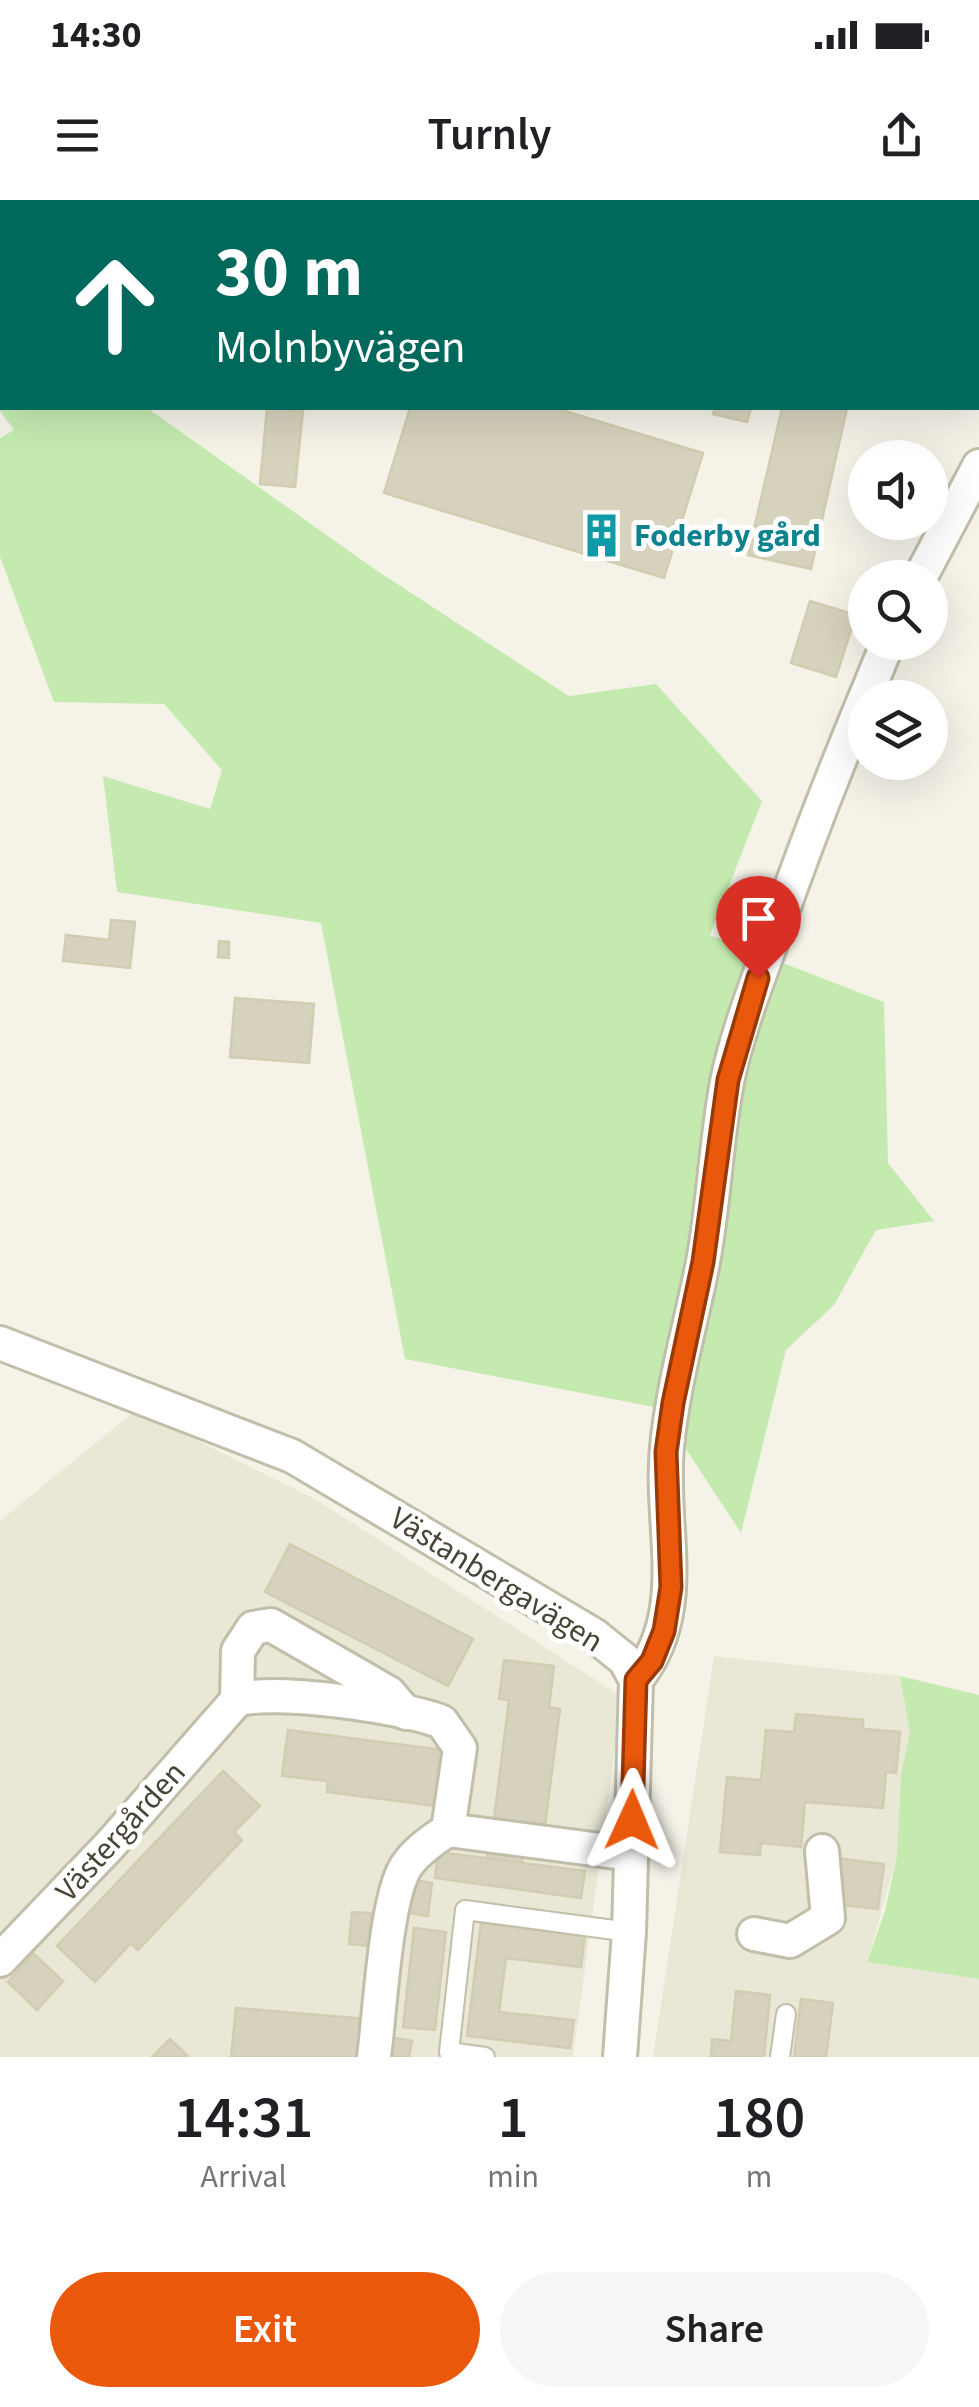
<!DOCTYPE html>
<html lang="en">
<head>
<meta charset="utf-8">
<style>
  :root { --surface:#fff; --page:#f6f6f6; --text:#202124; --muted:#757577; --accent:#ea580c }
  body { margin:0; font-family:"Source Sans 3",sans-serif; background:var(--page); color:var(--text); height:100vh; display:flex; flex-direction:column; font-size:38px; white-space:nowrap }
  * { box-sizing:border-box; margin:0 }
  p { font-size:32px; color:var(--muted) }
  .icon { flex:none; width:55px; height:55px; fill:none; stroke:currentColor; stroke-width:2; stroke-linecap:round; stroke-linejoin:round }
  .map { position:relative; height:1857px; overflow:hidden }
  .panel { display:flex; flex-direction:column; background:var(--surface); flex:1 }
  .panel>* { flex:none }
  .hud { position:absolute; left:0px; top:0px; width:980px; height:210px; box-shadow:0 10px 40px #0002; background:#00695c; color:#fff; overflow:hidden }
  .fabs { position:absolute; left:848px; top:240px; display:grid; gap:20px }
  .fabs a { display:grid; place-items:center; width:100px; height:100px; border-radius:50%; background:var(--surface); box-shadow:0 10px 40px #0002; font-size:50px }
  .pin { position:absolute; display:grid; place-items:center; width:85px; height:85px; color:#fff; margin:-102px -42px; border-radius:50% 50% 50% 0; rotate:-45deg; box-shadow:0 0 10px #0007 }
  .pin .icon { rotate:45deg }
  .me { position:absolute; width:110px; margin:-55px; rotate:1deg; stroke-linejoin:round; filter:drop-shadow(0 0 8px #0008) }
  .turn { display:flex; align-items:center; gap:35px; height:210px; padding:0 50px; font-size:45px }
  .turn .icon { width:130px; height:130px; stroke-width:2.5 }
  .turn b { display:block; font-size:70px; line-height:85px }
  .eta { display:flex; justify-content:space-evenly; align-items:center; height:170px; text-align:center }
  .eta b { font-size:60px; font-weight:600; line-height:70px }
  .button { display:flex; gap:20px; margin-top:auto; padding:20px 50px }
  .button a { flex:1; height:115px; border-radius:60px; background:var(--accent); color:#fff; font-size:40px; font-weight:600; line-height:115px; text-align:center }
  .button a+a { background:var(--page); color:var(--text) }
  .status { display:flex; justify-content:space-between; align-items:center; height:70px; padding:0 50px; background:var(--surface); direction:ltr }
  .status svg { height:28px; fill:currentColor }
  header { display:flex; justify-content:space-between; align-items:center; height:130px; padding:0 50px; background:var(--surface); font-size:45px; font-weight:600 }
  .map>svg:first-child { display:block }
  .residential { fill:#e9e7d6 }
  .green { fill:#c4eab0 }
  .building { fill:#d7d2bd; stroke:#d2ccb0; stroke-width:2.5 }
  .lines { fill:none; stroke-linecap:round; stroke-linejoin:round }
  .service-casing { stroke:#c1beaa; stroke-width:22 }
  .minor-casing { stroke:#c1beaa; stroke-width:38 }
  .service { stroke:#fff; stroke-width:18 }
  .minor { stroke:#fff; stroke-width:32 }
  .route-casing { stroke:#983908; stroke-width:25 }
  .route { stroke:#ea580c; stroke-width:18 }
  .labels { text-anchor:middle; stroke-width:10; stroke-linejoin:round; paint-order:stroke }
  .culture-label { font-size:32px; font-weight:bold; fill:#0d838f; stroke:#fff; text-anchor:start }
  .street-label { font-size:32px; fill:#484537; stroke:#fff }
</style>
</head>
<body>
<div class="status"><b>14:30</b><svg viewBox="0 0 49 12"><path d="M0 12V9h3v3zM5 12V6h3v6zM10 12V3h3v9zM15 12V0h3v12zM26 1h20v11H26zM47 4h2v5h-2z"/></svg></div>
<header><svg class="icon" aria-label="menu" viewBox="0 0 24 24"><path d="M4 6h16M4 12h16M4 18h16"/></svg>Turnly<svg class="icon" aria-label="share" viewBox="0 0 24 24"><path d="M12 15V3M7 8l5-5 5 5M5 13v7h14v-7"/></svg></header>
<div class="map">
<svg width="979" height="1857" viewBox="0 0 979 1857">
  <rect width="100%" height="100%" fill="#f5f3e8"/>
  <g class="residential">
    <polygon points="136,1210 317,1300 622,1497 573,1857 0,1857 0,1321"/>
    <polygon points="714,1456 900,1476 910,1532 901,1575 897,1656 867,1762 979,1779 979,1857 653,1857"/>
  </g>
  <g class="green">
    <polygon points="0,0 146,2 2,2 2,208 147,208 376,370 569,496 656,484 762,601 710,735 884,802 888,963 934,1021 876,1030 834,1105 786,1150 741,1333 659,1208 405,1159 321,723 117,692 103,576 210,609 222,570 164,504 54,502 0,357 0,238 14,230 0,211"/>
    <polygon points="900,1476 979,1495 979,1779 867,1762 885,1711 897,1656 901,1575 910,1532"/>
  </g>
  <g class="building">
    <polygon points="267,208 303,211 295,287 260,284"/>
    <polygon points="410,208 555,208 703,253 664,378 384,293"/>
    <polygon points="715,208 751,208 747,222 713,214"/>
    <polygon points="782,208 847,208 811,369 748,355"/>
    <polygon points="810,401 856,415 836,477 791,463"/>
    <polygon points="111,720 135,722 130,768 63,761 66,735 109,740"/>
    <polygon points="219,741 229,742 229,758 218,757"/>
    <polygon points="235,798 314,804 309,863 230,857"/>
    <polygon points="290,1344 473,1439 448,1486 265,1392"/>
    <polygon points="504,1460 554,1466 549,1507 560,1509 545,1625 494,1619 509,1500 499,1499"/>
    <polygon points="796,1514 863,1520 863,1529 900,1532 896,1573 886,1572 883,1608 805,1602 801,1647 761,1643 760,1655 720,1652 727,1577 761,1580 766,1530 794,1532"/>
    <polygon points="288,1530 451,1551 444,1607 327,1592 328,1581 282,1576"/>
    <polygon points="223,1571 260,1606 234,1632 242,1640 138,1750 131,1743 95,1782 57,1746"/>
    <polygon points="489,1642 524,1646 522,1663 487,1659"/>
    <polygon points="438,1652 585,1671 581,1698 435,1678"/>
    <polygon points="835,1658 884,1664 878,1709 830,1704"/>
    <polygon points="408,1679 432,1683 428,1716 403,1712"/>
    <polygon points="352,1712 381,1714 378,1747 349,1744"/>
    <polygon points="481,1723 585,1736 581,1767 506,1758 499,1812 574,1820 570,1848 467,1836"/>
    <polygon points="414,1728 446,1732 435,1830 403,1827"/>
    <polygon points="34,1754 63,1781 37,1810 8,1782"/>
    <polygon points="736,1791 770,1795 764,1857 711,1857 712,1839 731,1841"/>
    <polygon points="801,1799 833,1803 826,1857 794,1857"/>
    <polygon points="236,1808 366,1819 362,1857 231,1857"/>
    <polygon points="390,1837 412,1841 409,1857 386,1857"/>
    <polygon points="170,1839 189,1857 152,1857"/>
  </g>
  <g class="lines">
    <defs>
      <g id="service">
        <polyline points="485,1857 449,1852 465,1710 629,1732"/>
        <polyline points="780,1857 786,1814"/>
      </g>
      <g id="minor">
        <polyline points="920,378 979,266"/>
        <polyline points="865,498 888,442"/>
        <polyline points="0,1143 292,1256 594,1435 625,1460 636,1480 629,1732 620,1857"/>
        <path d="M636,1480C692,1411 659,1328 667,1247C673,1184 691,1124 703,1062C714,1003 716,941 727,882C737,833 756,785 773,738C801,657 832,577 865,498"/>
        <path d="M237,1500C272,1488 406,1507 442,1522L460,1548L448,1630"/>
        <polyline points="754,1734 790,1741 828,1718 822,1651"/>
        <polyline points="0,1760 110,1645 237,1500 238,1451 253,1428 271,1425 389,1493 406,1513"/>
        <path d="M374,1857C380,1811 385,1710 403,1672C410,1656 433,1639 448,1630L631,1654"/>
      </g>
    </defs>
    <use href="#service" class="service-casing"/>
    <use href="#minor" class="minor-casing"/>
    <use href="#service" class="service"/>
    <use href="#minor" class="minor"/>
  </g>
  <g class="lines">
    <defs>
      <polyline id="route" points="632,1620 636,1480 652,1461 664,1431 671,1387 666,1252 673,1203 703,1062 728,880 758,778"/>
    </defs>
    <use href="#route" class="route-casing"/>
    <use href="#route" class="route"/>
  </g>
  <defs>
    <symbol id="building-bare" viewBox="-9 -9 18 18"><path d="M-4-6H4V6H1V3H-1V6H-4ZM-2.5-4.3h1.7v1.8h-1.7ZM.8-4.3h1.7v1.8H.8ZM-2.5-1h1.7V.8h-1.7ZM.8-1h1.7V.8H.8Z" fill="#0f9aa8" stroke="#fff" stroke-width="2.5" paint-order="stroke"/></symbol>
  </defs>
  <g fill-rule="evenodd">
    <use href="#building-bare" x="570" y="304" width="63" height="63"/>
  </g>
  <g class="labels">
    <g class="culture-label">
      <text x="634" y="346">Foderby gård</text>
    </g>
    <g class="street-label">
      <text transform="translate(497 1379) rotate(32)" y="11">Västanbergavägen</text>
      <text transform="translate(120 1631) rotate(-48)" y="11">Västergården</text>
    </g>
  </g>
</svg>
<div class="fabs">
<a><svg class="icon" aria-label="sound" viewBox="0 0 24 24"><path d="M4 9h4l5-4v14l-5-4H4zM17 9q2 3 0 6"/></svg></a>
<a><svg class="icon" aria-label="search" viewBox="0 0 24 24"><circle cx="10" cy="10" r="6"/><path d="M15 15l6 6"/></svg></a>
<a><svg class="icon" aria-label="layers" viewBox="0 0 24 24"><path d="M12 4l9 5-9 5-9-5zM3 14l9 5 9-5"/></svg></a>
</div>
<div class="pin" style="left:758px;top:778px;background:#d93025"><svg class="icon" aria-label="arrive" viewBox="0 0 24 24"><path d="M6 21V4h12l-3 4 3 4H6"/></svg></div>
<svg class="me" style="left:632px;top:1620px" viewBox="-20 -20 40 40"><path d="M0-17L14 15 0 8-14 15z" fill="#ea580c" stroke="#fff" stroke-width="4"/></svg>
<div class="hud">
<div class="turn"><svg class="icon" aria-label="ahead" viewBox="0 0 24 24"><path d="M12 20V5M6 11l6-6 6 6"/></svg><div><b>30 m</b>Molnbyvägen</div></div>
</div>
</div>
<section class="panel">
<div class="eta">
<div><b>14:31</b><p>Arrival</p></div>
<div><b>1</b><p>min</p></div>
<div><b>180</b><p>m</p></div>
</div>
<div class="button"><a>Exit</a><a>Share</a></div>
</section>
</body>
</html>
